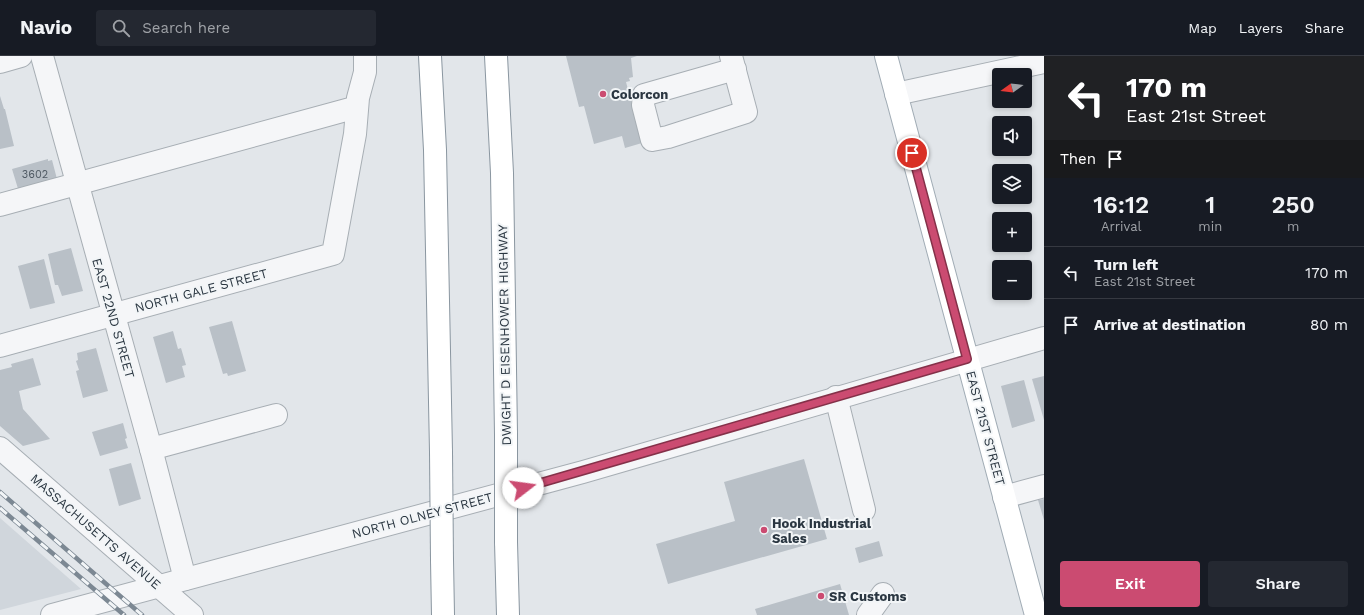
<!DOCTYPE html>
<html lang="en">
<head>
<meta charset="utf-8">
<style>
  :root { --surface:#171b24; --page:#242831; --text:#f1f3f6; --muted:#9ea1a6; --line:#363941; --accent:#cb4b71 }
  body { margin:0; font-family:"Work Sans",sans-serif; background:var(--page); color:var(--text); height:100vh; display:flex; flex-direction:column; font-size:15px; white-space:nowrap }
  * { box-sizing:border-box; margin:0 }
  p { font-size:13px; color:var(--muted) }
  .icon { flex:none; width:22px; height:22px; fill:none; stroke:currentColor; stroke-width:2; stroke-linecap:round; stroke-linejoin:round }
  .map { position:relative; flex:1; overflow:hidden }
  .drawer { display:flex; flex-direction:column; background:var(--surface); width:320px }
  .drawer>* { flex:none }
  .guide { background:#202124; color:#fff; overflow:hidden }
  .needle { width:26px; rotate:255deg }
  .tools { position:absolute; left:992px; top:12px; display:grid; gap:8px }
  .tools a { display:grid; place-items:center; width:40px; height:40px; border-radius:4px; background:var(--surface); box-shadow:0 2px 6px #0003; font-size:20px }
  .pin { position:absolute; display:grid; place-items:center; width:34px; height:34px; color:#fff; margin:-17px; border:2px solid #fff; border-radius:50%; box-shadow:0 1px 4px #0007 }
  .me { position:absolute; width:44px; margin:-22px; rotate:75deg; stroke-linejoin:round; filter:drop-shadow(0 0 3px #0008) }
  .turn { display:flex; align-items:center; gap:14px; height:84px; padding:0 16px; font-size:18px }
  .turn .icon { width:52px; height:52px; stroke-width:2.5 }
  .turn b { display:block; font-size:28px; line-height:34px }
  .then { display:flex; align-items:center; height:38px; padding:0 16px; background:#0003; gap:8px; font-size:15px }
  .eta { display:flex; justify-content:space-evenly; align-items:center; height:68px; text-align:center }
  .eta b { font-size:24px; font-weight:600; line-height:28px }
  .cta { display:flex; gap:8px; margin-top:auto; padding:8px 16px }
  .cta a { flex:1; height:46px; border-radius:4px; background:var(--accent); color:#fff; font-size:16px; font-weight:600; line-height:46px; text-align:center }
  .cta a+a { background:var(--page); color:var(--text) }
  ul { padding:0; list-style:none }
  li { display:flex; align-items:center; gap:12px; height:52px; padding:0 16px; border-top:1px solid var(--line) }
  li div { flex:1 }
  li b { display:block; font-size:15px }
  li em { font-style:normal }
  header { display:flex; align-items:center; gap:24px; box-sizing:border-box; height:56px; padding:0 20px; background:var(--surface); border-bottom:1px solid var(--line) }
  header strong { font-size:19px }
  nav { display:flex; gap:22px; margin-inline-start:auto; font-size:14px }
  .search { width:280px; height:36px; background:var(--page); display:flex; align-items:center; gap:10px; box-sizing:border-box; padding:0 14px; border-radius:4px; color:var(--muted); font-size:15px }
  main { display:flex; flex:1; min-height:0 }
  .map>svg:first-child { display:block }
  .built { fill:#d0d6dc }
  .building { fill:#b9c0c7 }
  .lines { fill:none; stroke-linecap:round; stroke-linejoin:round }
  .minor-casing { stroke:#a7aeb4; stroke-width:24 }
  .major-casing { stroke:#a1acb5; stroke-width:24 }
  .highway-casing { stroke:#8a96a0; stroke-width:24 }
  .minor { stroke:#f5f6f8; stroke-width:22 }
  .major { stroke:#fff; stroke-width:22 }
  .highway { stroke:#fff; stroke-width:22 }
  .rail-casing { stroke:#7c8893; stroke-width:4.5 }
  .rail { stroke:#f2f5f7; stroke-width:3; stroke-dasharray:9; stroke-linecap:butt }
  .highway-bridge-casing { stroke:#8a96a0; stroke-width:24; stroke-linecap:butt }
  .highway-bridge { stroke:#fff; stroke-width:22 }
  .route-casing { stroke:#843149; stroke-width:10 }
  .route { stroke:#cb4b71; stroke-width:7 }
  .poi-dot { fill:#cb4b71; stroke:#f2f5f7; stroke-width:1.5 }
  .labels { text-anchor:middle; stroke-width:4; stroke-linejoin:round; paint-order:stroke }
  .number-label { font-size:11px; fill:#4e5862 }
  .poi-label { font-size:13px; font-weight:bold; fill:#2a3641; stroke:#f2f5f7; text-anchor:start }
  .street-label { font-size:13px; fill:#2a3641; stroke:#f2f5f7 }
</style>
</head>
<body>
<header>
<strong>Navio</strong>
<div class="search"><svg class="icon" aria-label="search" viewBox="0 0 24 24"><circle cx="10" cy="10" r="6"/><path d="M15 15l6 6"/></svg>Search here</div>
<nav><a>Map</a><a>Layers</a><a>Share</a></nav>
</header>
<main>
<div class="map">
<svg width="1044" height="559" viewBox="0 0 1044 559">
  <rect width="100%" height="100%" fill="#e2e6ea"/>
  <polygon class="built" points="0,462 81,533 0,554"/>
  <g class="building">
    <polygon points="566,0 637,0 631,2 633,21 629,22 630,25 626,26 642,87 625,92 622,80 594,88 584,50 579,51"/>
    <polygon points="0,40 4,53 5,53 14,90 0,93"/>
    <polygon points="48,103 48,105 52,104 57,123 19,136 12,113"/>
    <polygon points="71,192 83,235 62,240 58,229 55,229 48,198"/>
    <polygon points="44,203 55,247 30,253 18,210"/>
    <polygon points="232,265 246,315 228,320 227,317 223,318 209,271"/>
    <polygon points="173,275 178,293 181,292 186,309 182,310 185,321 166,327 153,281"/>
    <polygon points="96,292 108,335 83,342 76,315 79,314 76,305 78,304 77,297"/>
    <polygon points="33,302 41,329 19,335 23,353 50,383 23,390 0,370 0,314 12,311 11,308"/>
    <polygon points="1044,320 1044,364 1032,323"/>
    <polygon points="1024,324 1035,365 1012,372 1001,330"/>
    <polygon points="123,367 127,382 125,383 128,392 100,400 92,376"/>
    <polygon points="804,403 827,483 668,528 656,488 735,465 724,426"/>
    <polygon points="131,407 141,443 119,450 109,413"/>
    <polygon points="1044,443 1044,464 1038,444"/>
    <polygon points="879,485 883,500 859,507 855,492"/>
    <polygon points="840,528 849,559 757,559 755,553"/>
  </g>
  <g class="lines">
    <defs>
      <g id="minor">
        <polyline points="42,0 151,393 185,523"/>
        <polyline points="731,0 746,56 668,81 652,84 643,49 644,39 735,13"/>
        <polyline points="0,6 21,0"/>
        <polyline points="896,38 1044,6"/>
        <polyline points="0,149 357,51"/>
        <polyline points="0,290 333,198 355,78 358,42 365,16 365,0"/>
        <polyline points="836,341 864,454"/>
        <polyline points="0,392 192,559"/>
        <polyline points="151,393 276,359"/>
        <polyline points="1004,441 1044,430"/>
        <polyline points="52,559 583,416 1044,282"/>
        <polyline points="868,559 883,538"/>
      </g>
      <polyline id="major" points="886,0 1036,559"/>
      <g id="highway">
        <polyline points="430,0 435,94 441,396"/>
        <polyline points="496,0 502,117 506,378"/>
        <polyline points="506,486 508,559"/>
        <polyline points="442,504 443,559"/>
      </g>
    </defs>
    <use href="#minor" class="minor-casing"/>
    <use href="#major" class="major-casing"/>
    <use href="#highway" class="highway-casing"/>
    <use href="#minor" class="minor"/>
    <use href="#major" class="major"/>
    <use href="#highway" class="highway"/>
    <defs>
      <g id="rail">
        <polyline points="0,436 142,559"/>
        <polyline points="0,452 124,559"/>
      </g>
    </defs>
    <use href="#rail" class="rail-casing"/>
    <use href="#rail" class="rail"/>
    <defs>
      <g id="highway-bridge">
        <polyline points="506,378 506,486"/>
        <polyline points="441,396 442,504"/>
      </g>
    </defs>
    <use href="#highway-bridge" class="highway-bridge-casing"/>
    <use href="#highway-bridge" class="highway-bridge"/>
  </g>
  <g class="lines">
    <defs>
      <polyline id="route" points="523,432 967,303 912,97"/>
    </defs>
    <use href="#route" class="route-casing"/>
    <use href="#route" class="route"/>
  </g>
  <g class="poi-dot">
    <circle cx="603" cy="38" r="4"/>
    <circle cx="764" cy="474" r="4"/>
    <circle cx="821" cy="540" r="4"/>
  </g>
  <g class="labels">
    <g class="number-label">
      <text x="35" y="122">3602</text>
    </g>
    <g class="poi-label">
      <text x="611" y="43">Colorcon</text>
      <text x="772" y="472">Hook Industrial<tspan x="772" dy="15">Sales</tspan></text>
      <text x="829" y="545">SR Customs</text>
    </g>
    <g class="street-label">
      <text transform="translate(201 234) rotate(-15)" y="5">NORTH GALE STREET</text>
      <text transform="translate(114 262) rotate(74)" y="5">EAST 22ND STREET</text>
      <text transform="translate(504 279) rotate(-91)" y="5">DWIGHT D EISENHOWER HIGHWAY</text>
      <text transform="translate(986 372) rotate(75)" y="5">EAST 21ST STREET</text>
      <text transform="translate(422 459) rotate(-15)" y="5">NORTH OLNEY STREET</text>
      <text transform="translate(96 475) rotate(41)" y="5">MASSACHUSETTS AVENUE</text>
    </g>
  </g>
</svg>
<div class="tools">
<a><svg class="needle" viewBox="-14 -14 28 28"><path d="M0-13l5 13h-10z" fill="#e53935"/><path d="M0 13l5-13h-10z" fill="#9ea1a6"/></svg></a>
<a><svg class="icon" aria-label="sound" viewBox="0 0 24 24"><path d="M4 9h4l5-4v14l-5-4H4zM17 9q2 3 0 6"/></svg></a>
<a><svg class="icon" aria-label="layers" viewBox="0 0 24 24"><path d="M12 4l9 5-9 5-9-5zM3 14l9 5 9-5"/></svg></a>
<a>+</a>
<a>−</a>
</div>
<div class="pin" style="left:912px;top:97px;background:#d93025"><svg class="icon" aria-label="arrive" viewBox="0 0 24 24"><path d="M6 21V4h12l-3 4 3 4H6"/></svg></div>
<svg class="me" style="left:523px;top:432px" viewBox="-20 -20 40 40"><circle r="19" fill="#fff"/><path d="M0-13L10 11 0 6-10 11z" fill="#cb4b71"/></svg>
</div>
<section class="drawer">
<div class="guide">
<div class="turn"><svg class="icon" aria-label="left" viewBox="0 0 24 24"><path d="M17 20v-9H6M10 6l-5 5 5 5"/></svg><div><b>170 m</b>East 21st Street</div></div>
<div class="then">Then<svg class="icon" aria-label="arrive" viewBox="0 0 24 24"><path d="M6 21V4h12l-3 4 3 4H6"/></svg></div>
</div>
<div class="eta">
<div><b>16:12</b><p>Arrival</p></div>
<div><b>1</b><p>min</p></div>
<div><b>250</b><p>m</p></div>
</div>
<ul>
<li><svg class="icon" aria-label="left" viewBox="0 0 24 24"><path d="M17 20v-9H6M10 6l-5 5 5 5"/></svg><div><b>Turn left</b><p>East 21st Street</p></div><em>170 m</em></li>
<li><svg class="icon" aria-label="arrive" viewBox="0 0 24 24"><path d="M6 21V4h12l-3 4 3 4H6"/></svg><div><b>Arrive at destination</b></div><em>80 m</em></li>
</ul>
<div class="cta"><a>Exit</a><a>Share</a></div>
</section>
</main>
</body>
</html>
